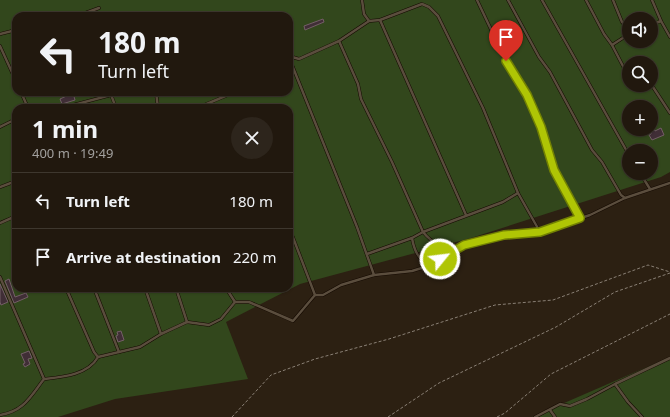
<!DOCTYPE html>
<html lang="en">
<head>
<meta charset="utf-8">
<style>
  :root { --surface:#21180e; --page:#2d251c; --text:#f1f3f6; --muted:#a2a09e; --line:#3e372e }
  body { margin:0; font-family:"Noto Sans",sans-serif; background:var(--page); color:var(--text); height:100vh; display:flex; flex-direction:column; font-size:15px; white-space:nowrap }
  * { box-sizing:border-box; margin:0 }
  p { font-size:13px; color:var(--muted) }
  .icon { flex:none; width:22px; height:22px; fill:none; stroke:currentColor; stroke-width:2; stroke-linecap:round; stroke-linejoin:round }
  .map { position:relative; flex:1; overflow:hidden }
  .drawer { position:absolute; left:12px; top:104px; width:281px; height:188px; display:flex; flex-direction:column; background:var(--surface); border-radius:12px; box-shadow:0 1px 3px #0004,0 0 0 1px var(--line) }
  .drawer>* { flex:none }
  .guide { position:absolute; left:12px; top:12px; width:281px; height:84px; border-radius:12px; box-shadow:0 1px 3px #0004,0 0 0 1px var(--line); background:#21180e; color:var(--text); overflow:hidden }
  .buttons { position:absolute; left:622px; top:12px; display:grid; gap:8px }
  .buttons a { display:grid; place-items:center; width:36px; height:36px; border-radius:50%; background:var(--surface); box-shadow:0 1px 3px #0004,0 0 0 1px var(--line); font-size:20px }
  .pin { position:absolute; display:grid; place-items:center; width:34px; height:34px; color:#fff; margin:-41px -17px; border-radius:50% 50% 50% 0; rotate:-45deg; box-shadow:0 0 4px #0007 }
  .pin .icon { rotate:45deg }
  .me { position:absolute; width:44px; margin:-22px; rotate:61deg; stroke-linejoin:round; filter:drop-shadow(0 0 3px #0008) }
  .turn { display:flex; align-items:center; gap:14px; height:84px; padding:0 20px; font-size:18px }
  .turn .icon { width:52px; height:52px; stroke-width:2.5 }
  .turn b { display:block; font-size:28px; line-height:34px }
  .round { display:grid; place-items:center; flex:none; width:42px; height:42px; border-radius:21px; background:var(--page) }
  .head { display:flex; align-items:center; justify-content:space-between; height:68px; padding:0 20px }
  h1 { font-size:24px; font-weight:700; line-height:30px }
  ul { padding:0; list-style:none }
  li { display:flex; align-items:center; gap:12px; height:56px; padding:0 20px; border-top:1px solid var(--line) }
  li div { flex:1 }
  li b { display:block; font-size:15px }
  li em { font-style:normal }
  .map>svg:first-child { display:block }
  .green { fill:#32471c; fill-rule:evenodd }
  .building { fill:#402e36; stroke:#735e66 }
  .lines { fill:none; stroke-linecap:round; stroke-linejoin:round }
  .lane-casing { stroke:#140901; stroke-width:3.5 }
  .path { stroke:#8a8075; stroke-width:1; stroke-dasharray:3 2; stroke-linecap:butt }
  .lane { stroke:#5a4d3d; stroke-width:2.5 }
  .route-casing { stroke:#728003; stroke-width:10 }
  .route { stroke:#afc505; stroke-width:7 }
</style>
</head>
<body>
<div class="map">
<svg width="670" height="417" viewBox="0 0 670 417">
  <rect width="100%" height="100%" fill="#2c2012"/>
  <g class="green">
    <path d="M0,0H670V172L661,177L471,238L300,284L226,322L248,379L115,399L58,417H0ZM16,16H289V92H16ZM629,19H651V41H629ZM629,63H651V85H629ZM629,107H651V129H629ZM16,108H289V288H16ZM629,151H651V173H629Z"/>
    <polygon points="670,357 670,417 532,417"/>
  </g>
  <g class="building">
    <polygon points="323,19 324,22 305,30 304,26"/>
    <polygon points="73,93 75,100 62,104 60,99"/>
    <polygon points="651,120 655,131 661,128 664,135 652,140 649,135 651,134"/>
    <polygon points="9,279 15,297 26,293 28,297 14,303 5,281"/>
    <polygon points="0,284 8,302 1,305 0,302"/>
    <polygon points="121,331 124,340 118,342 116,336 118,335 117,332"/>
    <polygon points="29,351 32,358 28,359 30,364 25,367 23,364 25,363 21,354"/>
  </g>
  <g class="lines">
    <defs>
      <g id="lane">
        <polyline points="362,0 364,14 369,21"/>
        <polyline points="477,0 506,61 527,95 541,127 554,170 580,218"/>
        <polyline points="508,0 539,57 550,72 592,150 602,162 621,195 625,198"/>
        <polyline points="542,0 629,155"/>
        <polyline points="586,0 604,34 612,45 625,70 629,73"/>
        <polyline points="613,0 622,22 629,30"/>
        <polyline points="652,0 661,21"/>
        <polyline points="77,16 99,8"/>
        <polyline points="380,20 466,215"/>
        <polyline points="651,25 661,21 670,37"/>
        <polyline points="0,34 16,30"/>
        <polyline points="339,41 358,84 361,99 392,162 423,232 412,238 367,254"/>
        <polyline points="612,45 629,34"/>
        <polyline points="0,46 16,81"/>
        <polyline points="289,66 292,65 357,227 374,275"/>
        <polyline points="651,84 670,113"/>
        <polyline points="21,92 28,108"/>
        <polyline points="110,92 116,108"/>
        <polyline points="156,92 158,108"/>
        <polyline points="62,108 111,95"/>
        <polyline points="197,108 235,92"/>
        <polyline points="0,127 16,119"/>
        <polyline points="640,173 650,189"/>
        <polyline points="0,187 16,181"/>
        <polyline points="0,223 16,216"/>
        <polyline points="289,227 315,295"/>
        <polyline points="540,232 590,215 625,198 670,183"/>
        <path d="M412,238C414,250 418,258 428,266"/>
        <path d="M463,246C444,245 436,248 423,232L503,202L518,193"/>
        <polyline points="0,277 44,379"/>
        <polyline points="66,288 94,352 98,357"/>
        <polyline points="94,288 119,352"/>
        <polyline points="145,288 161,334"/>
        <polyline points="176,288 187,322"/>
        <polyline points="226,288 235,302"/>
        <polyline points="615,384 628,402 642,417"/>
        <polyline points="550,410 555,417"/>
        <path d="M0,415C24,411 30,397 44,379C62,377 88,375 98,357L140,347L161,334L187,322L209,325L221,319L235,302H249L293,321L315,295H323L341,285L374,275L412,271L428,266L464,245L504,235L540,232L518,193L483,108L438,16L429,7L422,4L380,20L369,21L339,41L299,59L289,56"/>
        <polyline points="535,417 560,404 570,406 587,399 615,384 670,358"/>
      </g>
    </defs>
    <use href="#lane" class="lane-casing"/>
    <g class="path">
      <polyline points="232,417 271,375 315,359 389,339 495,305 553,300 648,265 670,272"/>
      <polyline points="388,417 439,383 556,327 615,292 670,273"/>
      <polyline points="497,417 505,413 551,374 670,314"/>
    </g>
    <use href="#lane" class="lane"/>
  </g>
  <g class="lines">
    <defs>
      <polyline id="route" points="440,259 464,245 504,235 540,232 580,218 554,170 541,127 527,95 506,61"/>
    </defs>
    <use href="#route" class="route-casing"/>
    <use href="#route" class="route"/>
  </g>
</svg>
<div class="buttons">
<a><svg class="icon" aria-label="sound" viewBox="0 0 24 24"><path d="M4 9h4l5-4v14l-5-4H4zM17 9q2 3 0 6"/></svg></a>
<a><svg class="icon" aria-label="search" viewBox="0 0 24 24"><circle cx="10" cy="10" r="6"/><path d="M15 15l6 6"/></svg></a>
<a>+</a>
<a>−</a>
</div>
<div class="pin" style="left:506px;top:61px;background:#d93025"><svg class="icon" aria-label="arrive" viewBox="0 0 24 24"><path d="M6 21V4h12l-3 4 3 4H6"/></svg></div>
<svg class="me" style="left:440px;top:259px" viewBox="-20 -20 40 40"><circle r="17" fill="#afc505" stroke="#fff" stroke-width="3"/><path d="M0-11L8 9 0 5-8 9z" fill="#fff"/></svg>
<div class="guide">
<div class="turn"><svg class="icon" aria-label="left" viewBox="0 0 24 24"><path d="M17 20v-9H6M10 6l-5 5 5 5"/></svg><div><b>180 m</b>Turn left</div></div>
</div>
<section class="drawer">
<div class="head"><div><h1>1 min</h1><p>400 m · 19:49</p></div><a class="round"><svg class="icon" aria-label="close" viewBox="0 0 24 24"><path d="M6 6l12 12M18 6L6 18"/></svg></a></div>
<ul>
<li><svg class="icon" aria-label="left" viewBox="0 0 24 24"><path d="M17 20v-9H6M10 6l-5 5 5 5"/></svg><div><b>Turn left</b></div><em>180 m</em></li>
<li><svg class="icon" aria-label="arrive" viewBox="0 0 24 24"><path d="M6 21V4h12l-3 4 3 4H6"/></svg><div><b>Arrive at destination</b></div><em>220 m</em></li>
</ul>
</section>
</div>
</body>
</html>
